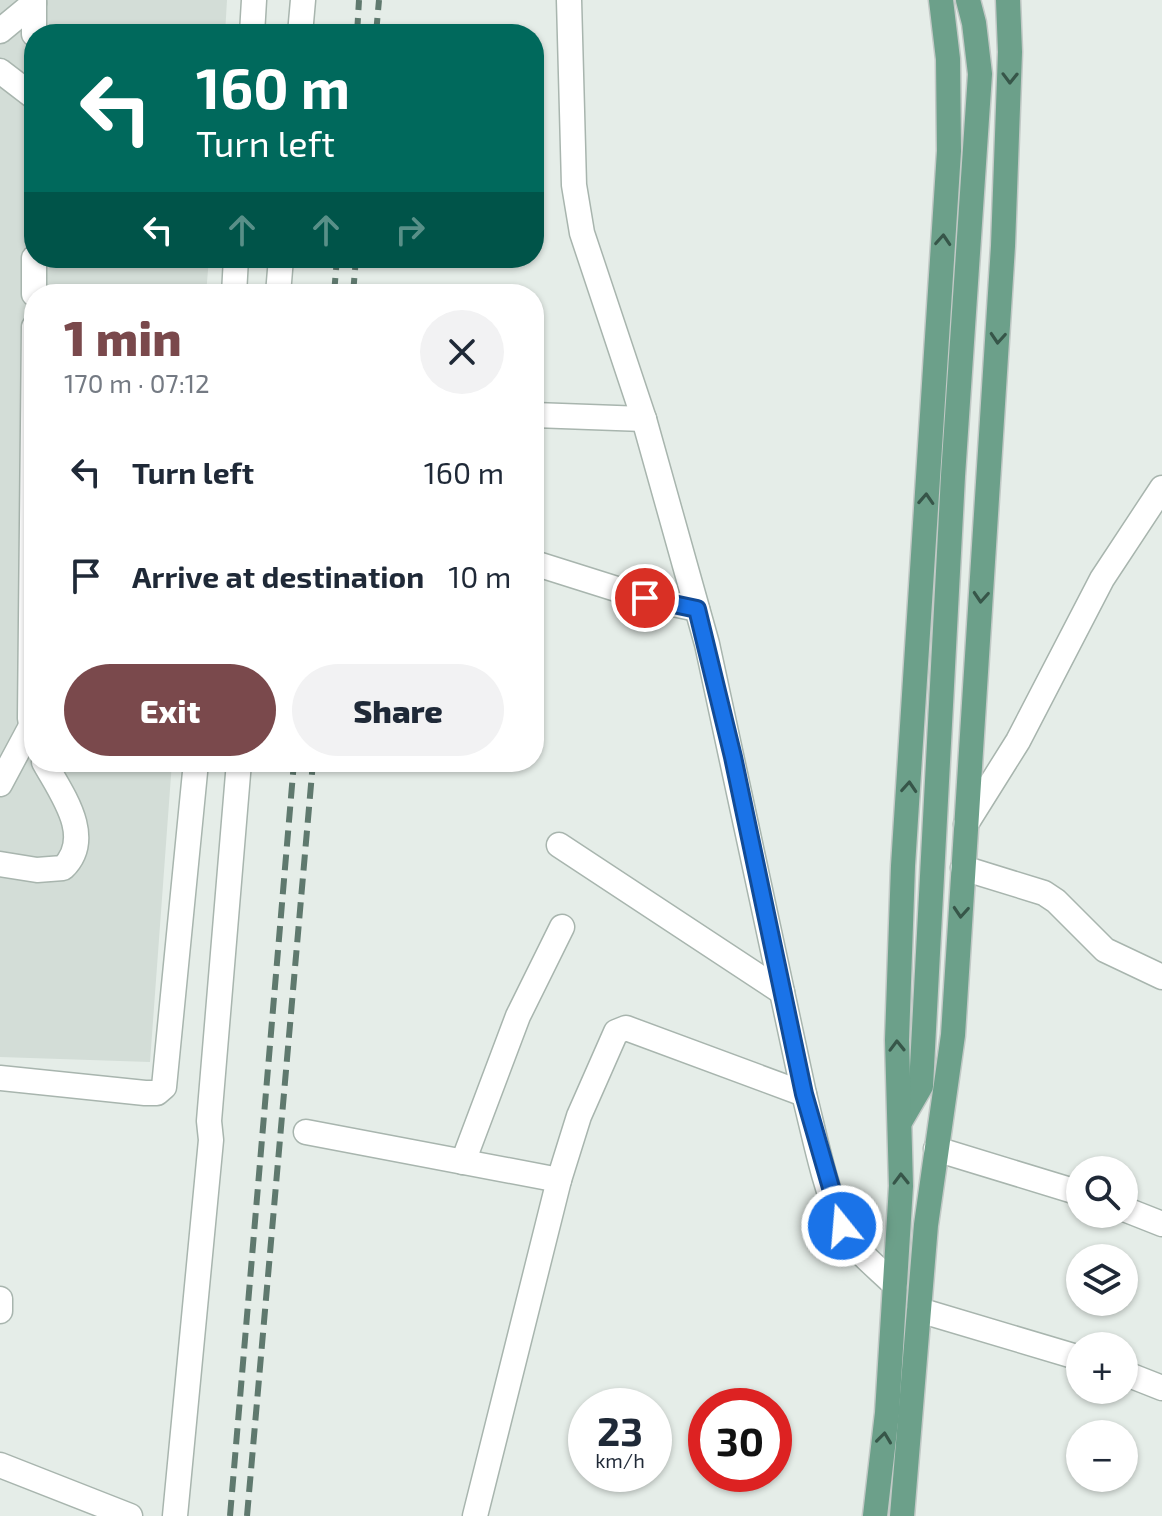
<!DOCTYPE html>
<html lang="en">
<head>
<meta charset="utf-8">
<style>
  :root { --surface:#fff; --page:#f2f2f3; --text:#1f2937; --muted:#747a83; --accent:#7a494c }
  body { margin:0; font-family:"Exo 2",sans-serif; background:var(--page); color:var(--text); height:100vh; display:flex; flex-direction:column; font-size:30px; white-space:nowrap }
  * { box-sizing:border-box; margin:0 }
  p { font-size:26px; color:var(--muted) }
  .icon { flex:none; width:44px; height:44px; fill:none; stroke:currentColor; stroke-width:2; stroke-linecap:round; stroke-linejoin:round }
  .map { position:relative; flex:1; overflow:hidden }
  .details { position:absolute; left:24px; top:284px; width:520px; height:488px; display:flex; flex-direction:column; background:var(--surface); border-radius:32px; box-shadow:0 2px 6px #0004 }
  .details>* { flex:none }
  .guide { position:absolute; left:24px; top:24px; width:520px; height:244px; border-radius:32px; box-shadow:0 2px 6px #0004; background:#00695c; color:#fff; overflow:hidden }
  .controls { position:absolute; left:1066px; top:1156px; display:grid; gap:16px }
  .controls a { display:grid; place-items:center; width:72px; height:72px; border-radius:50%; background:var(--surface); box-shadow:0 2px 6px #0004; font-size:40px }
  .speed { position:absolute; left:568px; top:1388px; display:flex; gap:16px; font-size:40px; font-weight:700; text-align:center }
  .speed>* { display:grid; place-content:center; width:104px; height:104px; border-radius:50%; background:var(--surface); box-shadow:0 2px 6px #0004; line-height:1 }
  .speed small { font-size:20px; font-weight:400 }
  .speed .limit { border:12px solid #d22; background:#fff; color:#111 }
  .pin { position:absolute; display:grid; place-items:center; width:68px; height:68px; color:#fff; margin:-34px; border:4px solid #fff; border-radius:50%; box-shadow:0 2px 8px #0007 }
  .me { position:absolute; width:88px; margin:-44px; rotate:343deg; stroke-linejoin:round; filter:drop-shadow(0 0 6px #0008) }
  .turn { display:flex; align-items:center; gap:28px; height:168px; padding:0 40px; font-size:36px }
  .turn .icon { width:104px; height:104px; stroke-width:2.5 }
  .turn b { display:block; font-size:56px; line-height:68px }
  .lanes { display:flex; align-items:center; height:76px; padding:0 40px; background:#0003; justify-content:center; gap:40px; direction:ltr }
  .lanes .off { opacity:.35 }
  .round { display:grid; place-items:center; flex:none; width:84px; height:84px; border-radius:42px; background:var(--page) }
  .overview { display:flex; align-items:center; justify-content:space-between; height:136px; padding:0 40px }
  h1 { font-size:48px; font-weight:800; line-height:60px; color:var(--accent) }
  .action { display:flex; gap:16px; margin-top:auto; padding:16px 40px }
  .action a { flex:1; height:92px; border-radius:48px; background:var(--accent); color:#fff; font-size:32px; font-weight:800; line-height:92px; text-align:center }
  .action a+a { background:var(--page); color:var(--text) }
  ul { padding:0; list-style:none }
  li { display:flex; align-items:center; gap:24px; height:104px; padding:0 40px }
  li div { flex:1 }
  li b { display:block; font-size:30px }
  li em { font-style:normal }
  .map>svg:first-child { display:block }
  .built { fill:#d3ddd7 }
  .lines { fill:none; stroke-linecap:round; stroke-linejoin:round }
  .minor-casing { stroke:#a8b5ae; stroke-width:27 }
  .major-casing { stroke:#c2c9c6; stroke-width:27 }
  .minor { stroke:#fff; stroke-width:24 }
  .major { stroke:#6ca08a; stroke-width:24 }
  .rail { stroke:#5f796e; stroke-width:6; stroke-dasharray:16 8; stroke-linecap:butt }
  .oneway { stroke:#375649 }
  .route-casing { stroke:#114b97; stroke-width:20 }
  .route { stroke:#1a73e8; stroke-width:14 }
</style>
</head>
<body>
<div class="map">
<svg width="1162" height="1516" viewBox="0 0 1162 1516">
  <rect width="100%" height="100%" fill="#e5ede8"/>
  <polygon class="built" points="0,0 227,0 225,34 34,34 34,258 209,258 206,294 34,294 34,762 172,762 150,1062 0,1057"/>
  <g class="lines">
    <defs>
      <g id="minor">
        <path d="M569,0L574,185L582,233L644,419L707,644L804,1094C814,1133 825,1190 842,1225C852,1249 877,1267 895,1285"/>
        <polyline points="0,31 34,3"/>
        <polyline points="34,34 34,0"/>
        <polyline points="252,34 254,0"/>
        <polyline points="300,34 303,0"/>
        <polyline points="0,71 34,97"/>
        <polyline points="34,294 34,258"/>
        <polyline points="234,294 236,258"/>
        <polyline points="278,294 281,258"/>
        <polyline points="34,327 30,718 34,742"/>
        <polyline points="534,415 644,419"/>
        <polyline points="534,563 645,598 697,609"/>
        <polyline points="0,784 30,728"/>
        <polyline points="966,824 1018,741 1102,579 1162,488"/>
        <polyline points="559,845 782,992"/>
        <path d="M0,864L37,870L63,868C95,837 61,793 44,762"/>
        <polyline points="963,868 1044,893 1056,901 1105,950 1162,977"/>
        <polyline points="0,1078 145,1093 157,1093 164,1087 196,762"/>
        <polyline points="306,1132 559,1180"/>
        <polyline points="936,1149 1080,1193"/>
        <polyline points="463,1162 518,1016 562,927"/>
        <polyline points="1124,1209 1162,1224"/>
        <polyline points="0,1299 0,1311"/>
        <polyline points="919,1310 1080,1358"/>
        <polyline points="1124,1373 1162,1388"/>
        <polyline points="0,1465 130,1516"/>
        <polyline points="175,1516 211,1140 209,1121 239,762"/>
        <polyline points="475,1516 559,1180 579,1116 616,1032 626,1028 804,1094"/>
      </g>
      <g id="major">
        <polyline points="900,1122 921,1086 953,476 980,74 974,23 968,0"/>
        <polyline points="875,1516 887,1413 901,1186 897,1040 903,866 949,151 948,59 941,0"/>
        <polyline points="902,1516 926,1225 953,1035 1003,246 1010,52 1008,0"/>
      </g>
    </defs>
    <use href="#minor" class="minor-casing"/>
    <use href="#major" class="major-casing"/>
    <use href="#minor" class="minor"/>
    <use href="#major" class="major"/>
    <g class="rail">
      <polyline points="357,34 359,0"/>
      <polyline points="376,34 379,0"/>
      <polyline points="334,294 337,258"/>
      <polyline points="353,294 356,258"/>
      <polyline points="230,1516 294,762"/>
      <polyline points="247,1516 313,762"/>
    </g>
  </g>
  <defs><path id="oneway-chevron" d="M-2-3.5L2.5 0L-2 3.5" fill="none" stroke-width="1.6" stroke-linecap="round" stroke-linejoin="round" transform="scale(2)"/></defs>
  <g class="oneway">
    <use href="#oneway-chevron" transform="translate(1010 78) rotate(91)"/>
    <use href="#oneway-chevron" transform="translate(943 240) rotate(-86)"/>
    <use href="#oneway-chevron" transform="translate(998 338) rotate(94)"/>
    <use href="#oneway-chevron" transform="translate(926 499) rotate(-87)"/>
    <use href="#oneway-chevron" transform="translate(981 597) rotate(94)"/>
    <use href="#oneway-chevron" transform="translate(909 787) rotate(-86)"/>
    <use href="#oneway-chevron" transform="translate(961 912) rotate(94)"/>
    <use href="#oneway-chevron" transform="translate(897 1046) rotate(-91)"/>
    <use href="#oneway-chevron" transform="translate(901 1179) rotate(-91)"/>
    <use href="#oneway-chevron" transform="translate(884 1438) rotate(-83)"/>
  </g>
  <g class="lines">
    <defs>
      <polyline id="route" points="645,598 697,609 733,757 804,1094 842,1226"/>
    </defs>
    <use href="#route" class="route-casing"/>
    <use href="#route" class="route"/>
  </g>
</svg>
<div class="controls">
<a><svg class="icon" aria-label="search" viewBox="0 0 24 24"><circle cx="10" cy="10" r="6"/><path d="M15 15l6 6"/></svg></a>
<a><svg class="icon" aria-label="layers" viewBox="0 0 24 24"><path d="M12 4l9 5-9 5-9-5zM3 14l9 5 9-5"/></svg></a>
<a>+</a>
<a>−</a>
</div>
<div class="speed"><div>23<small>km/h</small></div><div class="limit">30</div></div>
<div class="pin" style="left:645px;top:598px;background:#d93025"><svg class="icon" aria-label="arrive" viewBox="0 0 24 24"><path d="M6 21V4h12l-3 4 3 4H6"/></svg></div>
<svg class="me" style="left:842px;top:1226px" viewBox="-20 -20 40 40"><circle r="17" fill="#1a73e8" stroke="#fff" stroke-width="3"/><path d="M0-11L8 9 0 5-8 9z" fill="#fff"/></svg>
<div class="guide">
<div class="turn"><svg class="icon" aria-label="left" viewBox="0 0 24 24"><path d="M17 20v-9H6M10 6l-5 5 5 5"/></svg><div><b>160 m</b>Turn left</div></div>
<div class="lanes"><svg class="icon" aria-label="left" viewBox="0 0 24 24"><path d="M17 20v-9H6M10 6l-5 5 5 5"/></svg><svg class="icon off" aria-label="ahead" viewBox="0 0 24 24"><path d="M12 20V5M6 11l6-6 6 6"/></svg><svg class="icon off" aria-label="ahead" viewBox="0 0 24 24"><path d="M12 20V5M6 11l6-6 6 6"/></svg><svg class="icon off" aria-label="right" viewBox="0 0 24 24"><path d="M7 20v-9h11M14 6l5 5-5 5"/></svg></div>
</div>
<section class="details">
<div class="overview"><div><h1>1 min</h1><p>170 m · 07:12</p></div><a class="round"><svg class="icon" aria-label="close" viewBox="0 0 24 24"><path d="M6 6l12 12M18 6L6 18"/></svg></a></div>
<ul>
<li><svg class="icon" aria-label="left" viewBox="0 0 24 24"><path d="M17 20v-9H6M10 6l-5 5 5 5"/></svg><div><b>Turn left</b></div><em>160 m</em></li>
<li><svg class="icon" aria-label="arrive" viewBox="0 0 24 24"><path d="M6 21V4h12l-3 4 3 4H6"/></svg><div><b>Arrive at destination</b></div><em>10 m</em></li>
</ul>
<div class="action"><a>Exit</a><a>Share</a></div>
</section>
</div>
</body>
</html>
